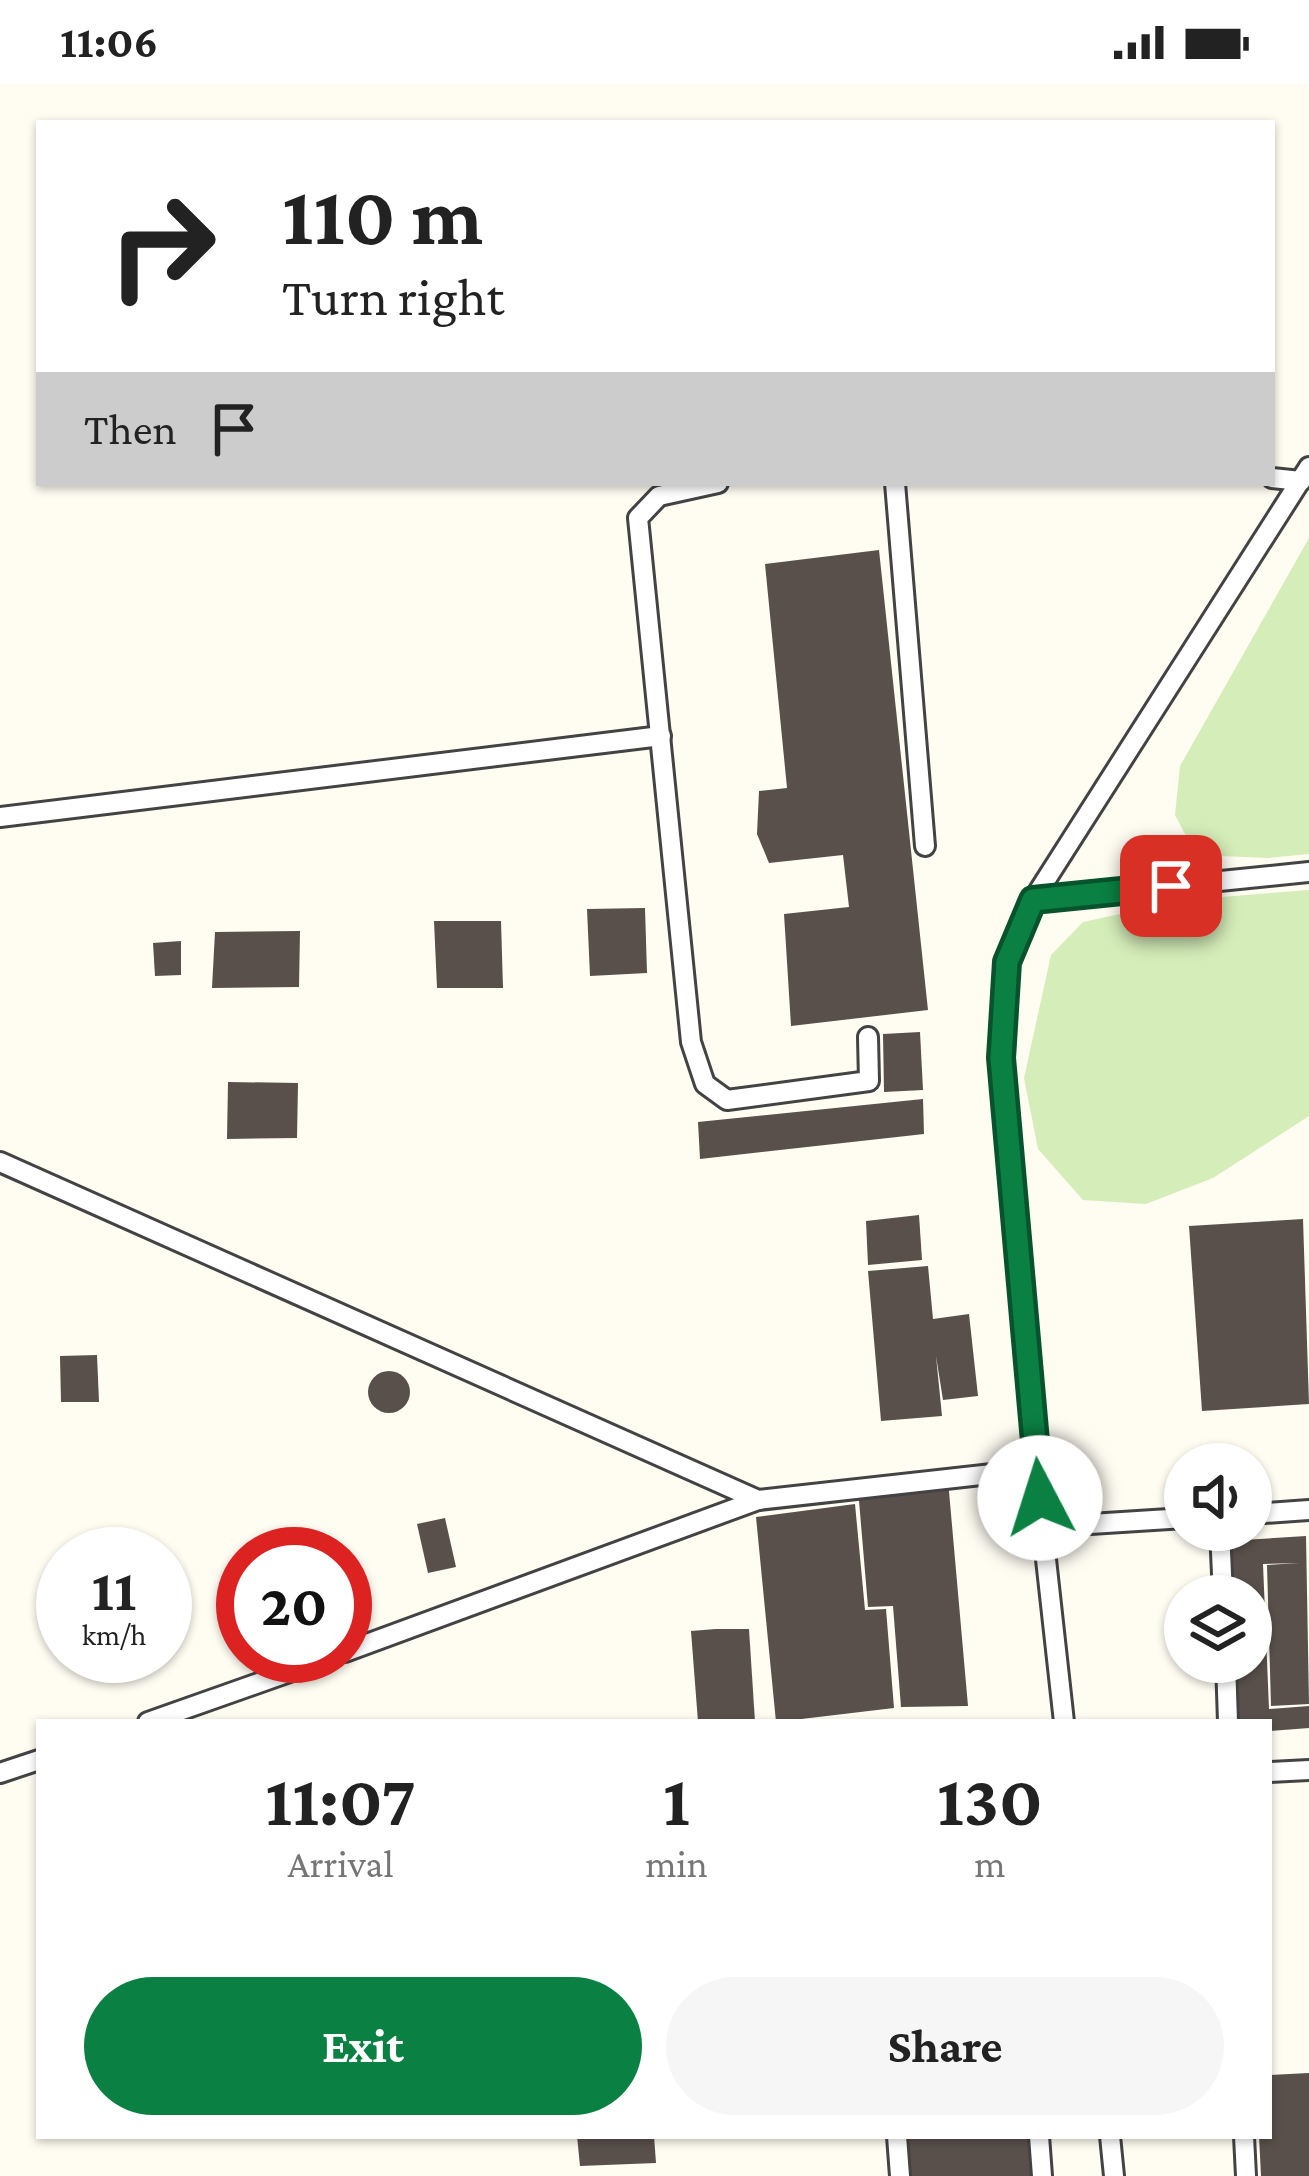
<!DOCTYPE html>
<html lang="en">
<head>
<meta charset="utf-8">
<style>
  :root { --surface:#fff; --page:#f6f6f6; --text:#222; --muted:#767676; --accent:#0b8043 }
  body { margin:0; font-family:"Crimson Pro",serif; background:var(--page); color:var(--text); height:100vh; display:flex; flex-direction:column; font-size:45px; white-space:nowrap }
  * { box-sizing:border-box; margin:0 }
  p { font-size:39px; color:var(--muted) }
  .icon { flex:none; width:66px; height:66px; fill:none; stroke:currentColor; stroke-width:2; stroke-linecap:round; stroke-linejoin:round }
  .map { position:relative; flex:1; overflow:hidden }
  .side { position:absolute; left:36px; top:1635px; width:1236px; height:420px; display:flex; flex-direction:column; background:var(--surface); border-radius:0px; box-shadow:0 3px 9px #0004 }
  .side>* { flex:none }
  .top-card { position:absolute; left:36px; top:36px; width:1239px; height:366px; border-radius:0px; box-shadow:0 3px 9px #0004; background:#fff; color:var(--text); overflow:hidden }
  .buttons { position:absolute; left:1164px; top:1359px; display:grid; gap:24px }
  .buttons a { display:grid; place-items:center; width:108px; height:108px; border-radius:50%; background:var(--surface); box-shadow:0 3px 9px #0004; font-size:60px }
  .speed { position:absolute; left:36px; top:1443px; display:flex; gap:24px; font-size:60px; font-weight:700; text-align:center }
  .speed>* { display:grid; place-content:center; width:156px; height:156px; border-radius:50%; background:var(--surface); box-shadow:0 3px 9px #0004; line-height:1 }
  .speed small { font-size:30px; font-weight:400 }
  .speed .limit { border:18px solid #d22; background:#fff; color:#111 }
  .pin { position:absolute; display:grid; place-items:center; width:102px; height:102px; color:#fff; margin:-51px; border-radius:24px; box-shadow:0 6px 18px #0006 }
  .me { position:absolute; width:132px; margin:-66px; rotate:355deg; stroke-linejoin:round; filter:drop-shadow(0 0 9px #0008) }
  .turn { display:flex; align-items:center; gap:42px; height:252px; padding:0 48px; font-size:54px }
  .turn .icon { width:156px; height:156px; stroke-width:2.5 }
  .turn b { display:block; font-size:84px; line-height:102px }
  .then { display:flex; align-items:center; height:114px; padding:0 48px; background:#0003; gap:24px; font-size:45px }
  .eta { display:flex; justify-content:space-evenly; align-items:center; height:204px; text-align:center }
  .eta b { font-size:72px; font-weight:700; line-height:84px }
  .cta { display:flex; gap:24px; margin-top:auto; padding:24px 48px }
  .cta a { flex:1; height:138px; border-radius:72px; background:var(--accent); color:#fff; font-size:48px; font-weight:700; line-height:138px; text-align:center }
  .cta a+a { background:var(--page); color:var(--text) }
  .status { display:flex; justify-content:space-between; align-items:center; height:84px; padding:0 60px; background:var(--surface); direction:ltr }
  .status svg { height:33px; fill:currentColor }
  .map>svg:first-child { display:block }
  .green { fill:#d5edb9 }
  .building { fill:#59504b }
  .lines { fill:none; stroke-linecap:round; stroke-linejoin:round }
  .service-casing { stroke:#434343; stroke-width:24 }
  .service { stroke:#fff; stroke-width:18 }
  .route-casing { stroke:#07532c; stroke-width:30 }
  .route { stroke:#0b8043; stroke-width:21 }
</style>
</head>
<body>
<div class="status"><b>11:06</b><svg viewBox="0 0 49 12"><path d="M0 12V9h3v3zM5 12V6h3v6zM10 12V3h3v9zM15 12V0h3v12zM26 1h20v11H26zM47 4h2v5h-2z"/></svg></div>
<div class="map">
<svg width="1309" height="2092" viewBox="0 0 1309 2092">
  <rect width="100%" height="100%" fill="#fffcf2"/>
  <g class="green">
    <polygon points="1309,454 1309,770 1268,774 1196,771 1175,731 1180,682"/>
    <polygon points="1309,806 1309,1032 1213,1094 1146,1120 1083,1116 1038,1065 1024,994 1051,871 1083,838 1184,816"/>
  </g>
  <g class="building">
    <polygon points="879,466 928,926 791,942 784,830 849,823 843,771 769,779 757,750 759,707 787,704 765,480"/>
    <polygon points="645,824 647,889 590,892 587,825"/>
    <polygon points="434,837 501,837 503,904 437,904"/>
    <polygon points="300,847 299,903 212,904 215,848"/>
    <polygon points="181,857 181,891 155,892 153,859"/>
    <polygon points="920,948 923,1006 884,1008 883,950"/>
    <polygon points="228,998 298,999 297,1054 227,1055"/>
    <polygon points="923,1015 924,1050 700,1075 698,1038"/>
    <polygon points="919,1131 922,1176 868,1181 866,1137"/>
    <polygon points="1303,1135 1309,1320 1202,1327 1189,1142"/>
    <polygon points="928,1182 933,1235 969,1230 978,1312 943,1316 936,1272 942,1332 881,1337 868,1187"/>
    <polygon points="97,1271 99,1318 61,1318 60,1272"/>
    <circle cx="389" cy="1308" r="21"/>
    <polygon points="948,1396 968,1622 901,1623 893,1522 868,1523 858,1405"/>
    <polygon points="855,1420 865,1526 886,1525 894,1624 776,1638 756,1433"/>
    <polygon points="445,1434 456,1483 428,1489 417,1440"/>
    <polygon points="1306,1452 1309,1620 1271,1622 1267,1481 1300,1479 1263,1480 1269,1625 1309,1622 1309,1644 1269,1647 1269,1638 1236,1638 1233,1578 1251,1578 1251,1512 1229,1512 1226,1457"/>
    <polygon points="716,1545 749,1545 755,1638 698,1638 691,1547"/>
    <polygon points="1309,1989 1309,2092 1261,2092 1259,2052 1269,2052 1269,1991"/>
    <polygon points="577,2052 654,2052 656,2079 580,2082"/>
    <polygon points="904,2052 1031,2052 1035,2092 907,2092"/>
  </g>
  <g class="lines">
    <defs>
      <g id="service">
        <polyline points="1272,394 1301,397"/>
        <polyline points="718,399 659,412 638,434 691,958 705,1000 727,1016 869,997 868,953"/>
        <polyline points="895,399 925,762"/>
        <polyline points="0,733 661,652"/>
        <polyline points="1033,816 1309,788"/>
        <polyline points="0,1078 758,1416 1036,1385"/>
        <polyline points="1251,1430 1309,1426"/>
        <polyline points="1043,1443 1185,1434"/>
        <polyline points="1220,1446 1223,1512"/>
        <polyline points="345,1568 758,1416"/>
        <polyline points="1226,1578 1228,1638"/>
        <polyline points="148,1638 335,1572"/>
        <polyline points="1064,1638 1036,1385 1001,974 1007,877 1033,816 1309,383"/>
        <polyline points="1269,1688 1309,1686"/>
        <polyline points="0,1689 39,1676"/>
        <polyline points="897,2052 900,2092"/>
        <polyline points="1039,2052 1042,2092"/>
        <polyline points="1110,2052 1114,2092"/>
        <polyline points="1244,2052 1246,2092"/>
      </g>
    </defs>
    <use href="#service" class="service-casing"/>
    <use href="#service" class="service"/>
  </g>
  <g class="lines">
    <defs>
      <polyline id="route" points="1040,1414 1001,974 1007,878 1033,816 1171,802"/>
    </defs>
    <use href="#route" class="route-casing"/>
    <use href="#route" class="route"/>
  </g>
</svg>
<div class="buttons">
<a><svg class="icon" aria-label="sound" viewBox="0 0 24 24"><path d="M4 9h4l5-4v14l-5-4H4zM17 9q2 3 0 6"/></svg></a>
<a><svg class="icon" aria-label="layers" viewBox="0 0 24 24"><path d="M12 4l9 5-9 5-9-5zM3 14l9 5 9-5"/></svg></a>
</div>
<div class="speed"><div>11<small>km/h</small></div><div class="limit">20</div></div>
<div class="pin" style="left:1171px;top:802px;background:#d93025"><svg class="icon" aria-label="arrive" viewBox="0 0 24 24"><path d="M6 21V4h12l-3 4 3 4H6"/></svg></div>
<svg class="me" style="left:1040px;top:1414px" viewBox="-20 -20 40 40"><circle r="19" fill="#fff"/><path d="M0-13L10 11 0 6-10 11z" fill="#0b8043"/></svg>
<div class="top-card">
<div class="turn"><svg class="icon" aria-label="right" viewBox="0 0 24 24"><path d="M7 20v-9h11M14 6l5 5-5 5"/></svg><div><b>110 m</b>Turn right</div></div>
<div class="then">Then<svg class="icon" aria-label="arrive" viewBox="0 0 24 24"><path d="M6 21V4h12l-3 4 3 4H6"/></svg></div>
</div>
<section class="side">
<div class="eta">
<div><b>11:07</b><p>Arrival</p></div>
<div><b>1</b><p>min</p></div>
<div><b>130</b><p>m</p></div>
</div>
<div class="cta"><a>Exit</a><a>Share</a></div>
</section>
</div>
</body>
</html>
